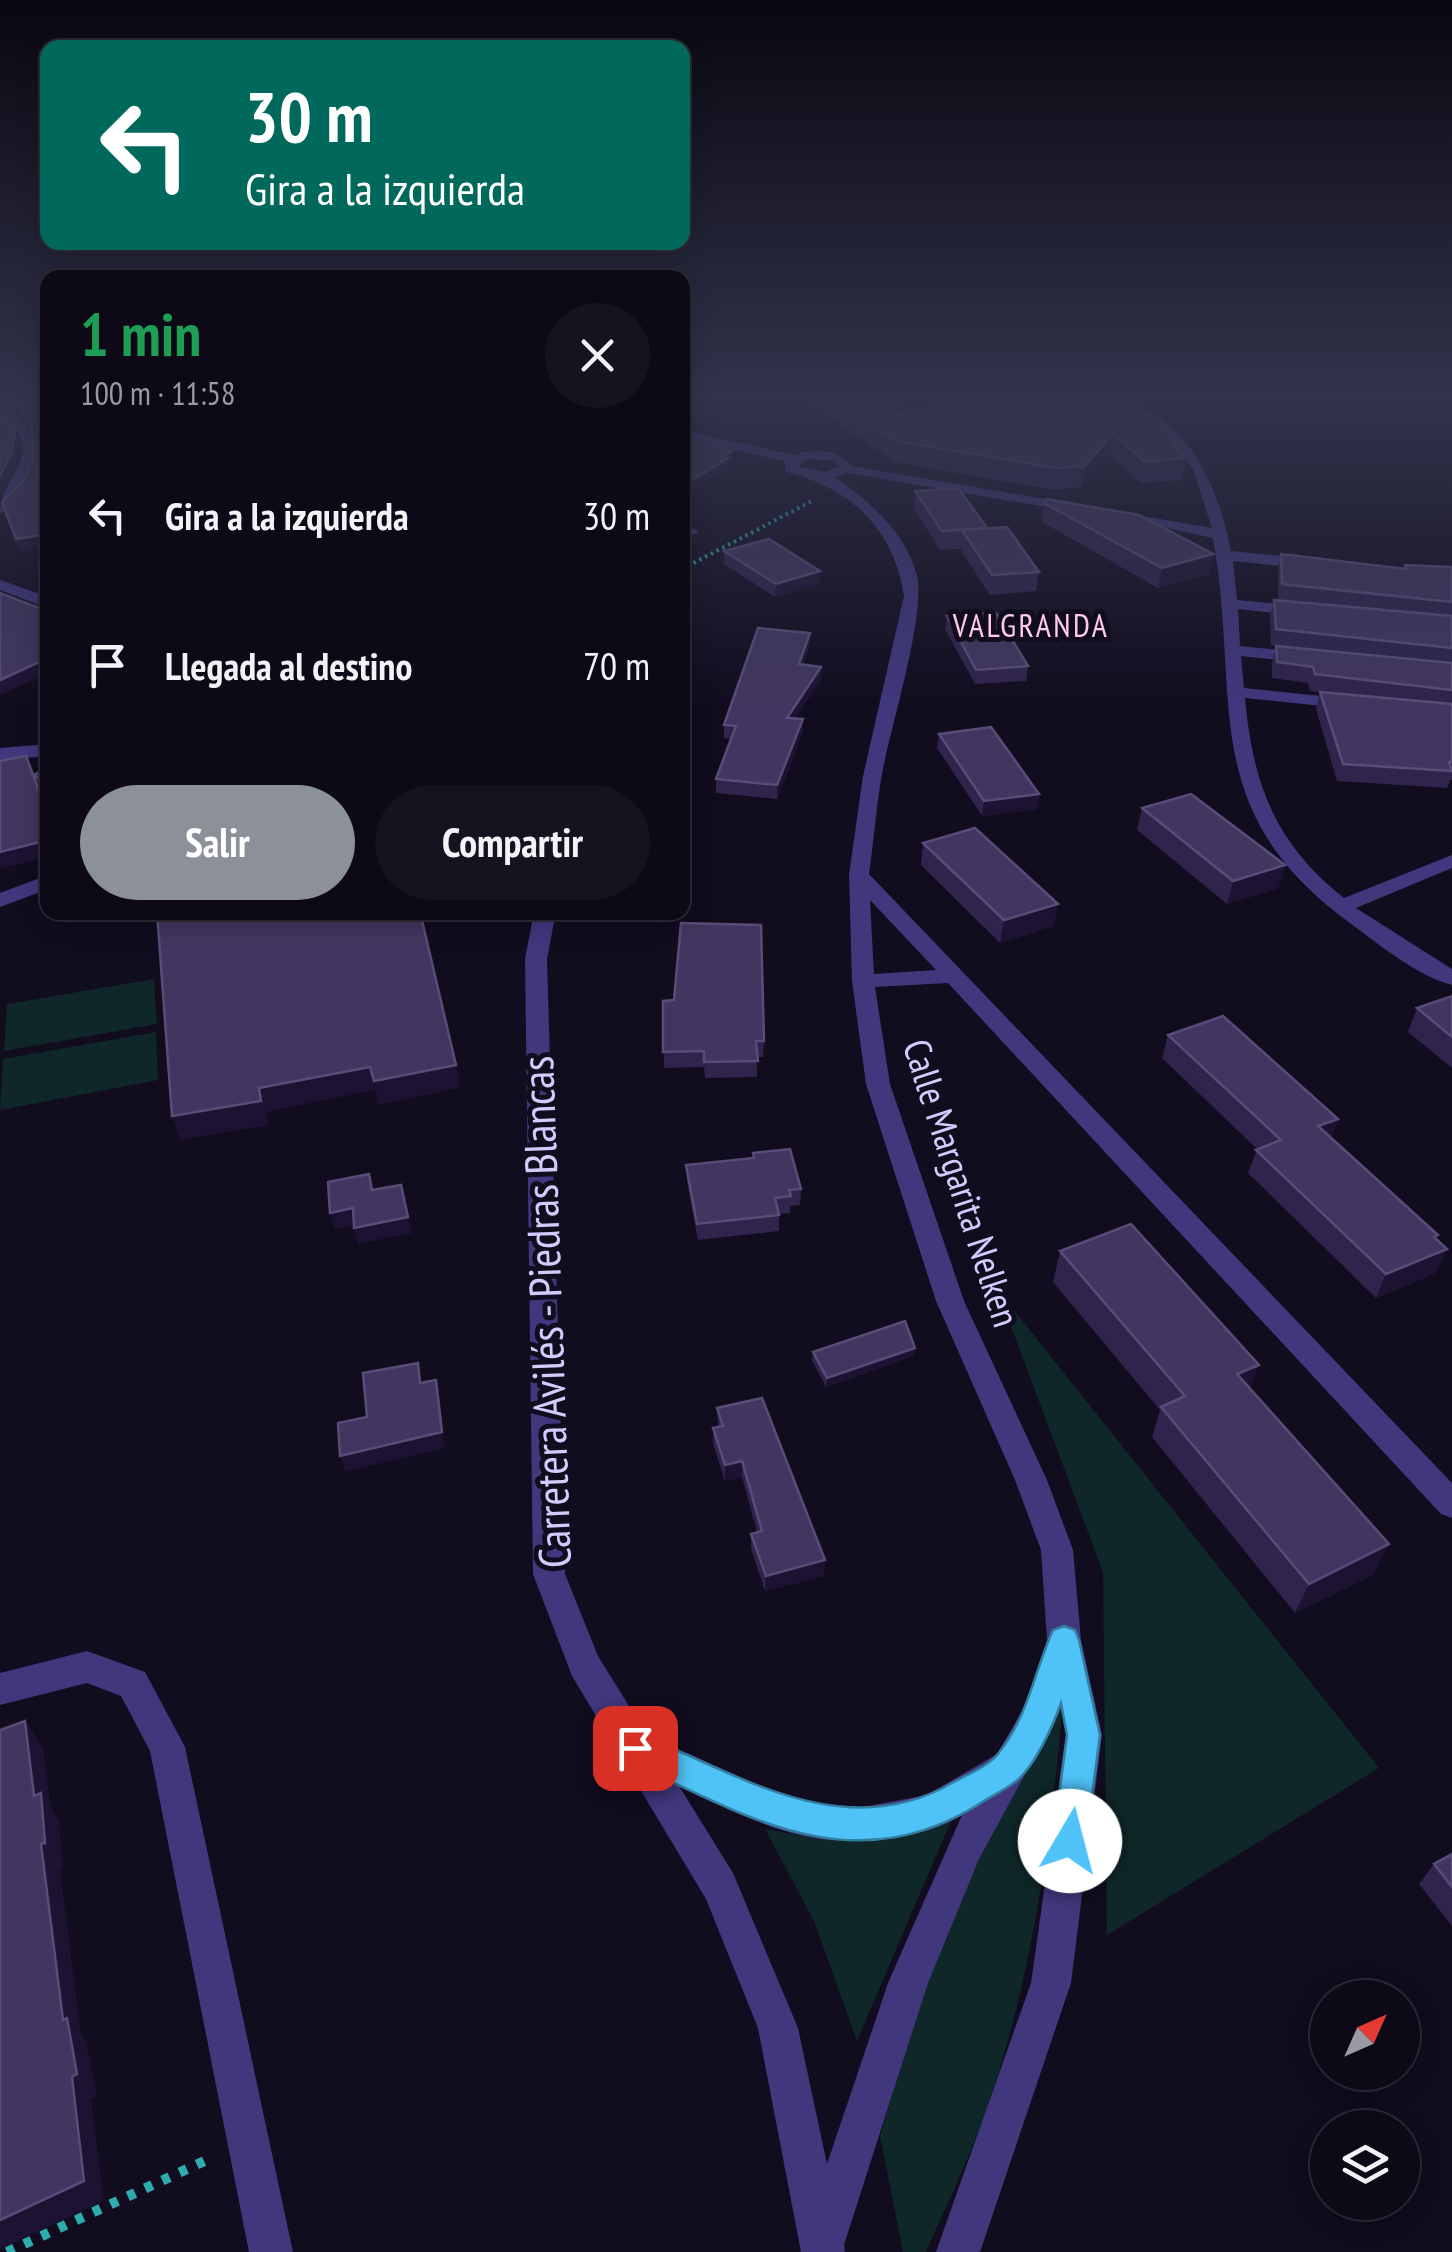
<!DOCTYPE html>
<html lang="es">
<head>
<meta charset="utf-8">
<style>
  :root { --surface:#0d0916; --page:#16121f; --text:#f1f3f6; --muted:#9a9aa1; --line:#2d2a35; --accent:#8c9099 }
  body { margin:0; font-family:"PT Sans Narrow",sans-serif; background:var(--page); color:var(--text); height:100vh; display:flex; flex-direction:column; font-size:38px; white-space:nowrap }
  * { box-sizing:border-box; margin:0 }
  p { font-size:32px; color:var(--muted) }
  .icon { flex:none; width:55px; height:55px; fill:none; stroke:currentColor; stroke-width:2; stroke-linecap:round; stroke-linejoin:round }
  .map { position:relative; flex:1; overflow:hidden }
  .panel { position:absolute; left:40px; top:270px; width:650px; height:650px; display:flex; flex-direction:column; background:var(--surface); border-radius:20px; box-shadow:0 5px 25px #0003,0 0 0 2px var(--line) }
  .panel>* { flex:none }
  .guide { position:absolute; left:40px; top:40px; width:650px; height:210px; border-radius:20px; box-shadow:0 5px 25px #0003,0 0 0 2px var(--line); background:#00695c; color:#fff; overflow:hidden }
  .needle { width:65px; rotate:45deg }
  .buttons { position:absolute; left:1310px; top:1980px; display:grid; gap:20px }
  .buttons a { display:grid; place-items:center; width:110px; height:110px; border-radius:50%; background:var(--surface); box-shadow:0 5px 25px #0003,0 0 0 2px var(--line); font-size:50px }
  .pin { position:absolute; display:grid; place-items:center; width:85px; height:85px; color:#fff; margin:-42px; border-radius:20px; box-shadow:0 5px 15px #0006 }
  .me { position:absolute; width:110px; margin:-55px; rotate:8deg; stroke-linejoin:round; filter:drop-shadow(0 0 8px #0008) }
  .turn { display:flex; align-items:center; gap:35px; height:210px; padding:0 40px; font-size:45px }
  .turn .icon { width:130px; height:130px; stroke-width:2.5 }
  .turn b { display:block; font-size:70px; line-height:85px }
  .round { display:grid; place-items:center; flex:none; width:105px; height:105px; border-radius:52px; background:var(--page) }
  .summary { display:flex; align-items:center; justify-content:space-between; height:170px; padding:0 40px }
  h1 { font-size:60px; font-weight:700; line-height:75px; color:#1e9e55 }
  .cta { display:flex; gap:20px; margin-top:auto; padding:20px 40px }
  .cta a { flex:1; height:115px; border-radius:60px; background:var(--accent); color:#fff; font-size:40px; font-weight:700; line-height:115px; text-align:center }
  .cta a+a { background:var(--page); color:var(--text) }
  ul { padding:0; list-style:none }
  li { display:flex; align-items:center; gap:30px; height:150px; padding:0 40px }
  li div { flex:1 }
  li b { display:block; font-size:38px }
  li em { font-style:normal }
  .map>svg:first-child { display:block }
  .green { fill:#0f2728 }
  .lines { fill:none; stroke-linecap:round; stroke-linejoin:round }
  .path-far1 { stroke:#2eabae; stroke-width:4; stroke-dasharray:2.5 4; stroke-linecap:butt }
  .path { stroke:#2eabae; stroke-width:10; stroke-dasharray:8 11; stroke-linecap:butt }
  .minor { fill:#40377d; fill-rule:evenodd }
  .wall { fill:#2f244c }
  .shaded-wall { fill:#1c1332 }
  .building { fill:#41365f; stroke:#584d78; stroke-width:2.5 }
  .route { fill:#4fc3f7; stroke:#337fa1; stroke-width:2.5 }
  .labels { text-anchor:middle; stroke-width:10; stroke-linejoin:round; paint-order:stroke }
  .far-neighbourhood-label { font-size:32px; letter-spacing:2.5px; fill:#fecce8; stroke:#110c1e }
  .street-label { font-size:38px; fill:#d4cafe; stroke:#110c1e }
  .near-street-label { font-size:45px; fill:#d4cafe; stroke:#110c1e }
</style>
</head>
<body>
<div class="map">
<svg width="1452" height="2252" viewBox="0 0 1452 2252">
  <rect width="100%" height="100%" fill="#110c1e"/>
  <g class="green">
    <polygon points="154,979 157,1024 4,1051 7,1004"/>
    <polygon points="156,1032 158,1080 0,1110 3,1059"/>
    <polygon points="997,1289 1379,1768 1107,1935 1103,1572"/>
    <path d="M1063,1702C1051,1842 1031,1987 983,2119C967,2164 945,2208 926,2252H903L880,2136L935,1952L978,1854Z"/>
    <path d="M951,1821L857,2041L814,1921L765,1829C841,1844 876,1840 951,1821Z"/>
  </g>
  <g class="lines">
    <polyline class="path-far1" points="682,569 814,500"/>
    <polyline class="path" points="7,2252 211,2158"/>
    <g class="minor">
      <path d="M1084,394C1176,394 1216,473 1231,551L1313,559L1321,564L1313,569L1233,561L1237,600L1303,606L1311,611L1303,616L1238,609L1240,646L1308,653L1316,658L1308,663L1241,656L1244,688L1352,699L1361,704L1352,709L1245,698C1253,785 1275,843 1344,898L1452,855V868L1356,908L1452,969V985C1418,976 1382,947 1354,926C1193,811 1242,700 1213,538L1112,516L1119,512L1212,528L1193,469L1167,436L1139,418Z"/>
      <path d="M0,402C45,423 44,491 0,513C0,475 51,454 0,412Z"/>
      <path d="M682,430L794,455C814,448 839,449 852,466L1080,505V511L1075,512L848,473L835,477C870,502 906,532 917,576C926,615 890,729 882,774C876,807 874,841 869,874L1452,1483V1518L1441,1514L948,983L875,987L890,1084L964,1301L1047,1480L1073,1550L1081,1640L1102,1735L1071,1983L980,2252H936L1031,1983L1066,1735L1061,1708L979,1859L928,1983L844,2245L845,2252H801L758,2028L706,1899L572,1676L533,1574L525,959L534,912H556L547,959L565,1574L598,1656L647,1735L778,1794L823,1806L863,1807L927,1795L997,1754L1028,1701L1047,1640L1041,1550L1015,1480L936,1301L866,1084L852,981L849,875L863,776L904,596C894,529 850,487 786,472L784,461L682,438ZM808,459L834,461L839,467L823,472L798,466ZM870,900L936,970L874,974ZM679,1786C754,1821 810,1853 896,1837C920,1833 940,1829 962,1815L888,1983L827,2164L798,2028L733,1873Z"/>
      <polygon points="682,529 693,528 700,532 682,538"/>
      <polygon points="0,580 48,597 48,608 0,590"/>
      <polygon points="682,623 690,630 682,635"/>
      <polygon points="48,744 48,756 0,760 0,748"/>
      <polygon points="48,875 48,889 0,907 0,893"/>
      <polygon points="87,1651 145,1672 185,1747 293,2252 249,2252 150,1751 121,1696 87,1683 0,1705 0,1673"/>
    </g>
  </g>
  <g class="wall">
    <polygon points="0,394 48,394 48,547 20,551 6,514 24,480 31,464 32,434 18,410 0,399"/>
    <polygon points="759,394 905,394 899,413 1016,398 1181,446 1180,452 1187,458 1182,480 1140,483 1110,454 1081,487 1054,490 895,462 801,398"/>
    <polygon points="915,491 987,528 1039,572 1036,591 990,595 960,549 940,550 914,509"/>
    <polygon points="1044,503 1213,554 1209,574 1158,588 1042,522"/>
    <polygon points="724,551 820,584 775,597 724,564"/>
    <polygon points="1281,554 1404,569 1405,565 1452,567 1452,780 1450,780 1447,788 1337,781 1316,709 1320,692 1310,691 1308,683 1272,678 1272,663 1276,646 1305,649 1271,645 1270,616 1274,600 1278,600 1278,569"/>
    <polygon points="947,616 1028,666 1026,681 975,684 945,629"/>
    <polygon points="809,646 803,664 821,680 795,718 803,719 803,732 777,799 716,793 716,779 731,739 724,738 724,725"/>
    <polygon points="939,734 1039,794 1037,809 982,816 937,748"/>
    <polygon points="48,769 48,795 38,788 48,815 48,857 0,868 33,775"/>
    <polygon points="1142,808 1285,865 1278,888 1227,904 1137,830"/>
    <polygon points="923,843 1054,926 1000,943 921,865"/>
    <polygon points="1452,996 1452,1068 1408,1032 1417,1008"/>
    <polygon points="663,1001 764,1041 763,1057 757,1057 757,1077 705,1078 704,1067 664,1068"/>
    <polygon points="1168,1035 1331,1138 1436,1239 1436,1273 1376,1298 1248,1173 1257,1149 1162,1058"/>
    <polygon points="753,1153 801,1189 800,1205 790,1206 790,1213 779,1214 779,1231 698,1240 687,1182 686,1165 753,1158"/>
    <polygon points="1060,1251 1250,1389 1374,1574 1295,1613 1152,1437 1160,1410 1053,1282"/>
    <polygon points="915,1348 914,1356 826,1387 812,1360 813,1352"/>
    <polygon points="717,1408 824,1576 765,1591 751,1549 751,1534 757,1532 742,1477 725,1481 713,1444 713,1428 718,1427"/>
    <polygon points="1452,1854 1452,1926 1419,1884 1434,1864"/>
  </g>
  <g class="shaded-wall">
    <polygon points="900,394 905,394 893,434 894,414"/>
    <polygon points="15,430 18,441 16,463 0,495 0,476"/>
    <polygon points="1113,433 1110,454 1081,487 1085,466"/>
    <polygon points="732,451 732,462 728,465 728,470 682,498 682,486"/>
    <polygon points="48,534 48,547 20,551 16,539"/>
    <polygon points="1213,554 1209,574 1158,588 1162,568"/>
    <polygon points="820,571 820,584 775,597 776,584"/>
    <polygon points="810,633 809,646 798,676 799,664"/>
    <polygon points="48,658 48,673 0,695 0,680"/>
    <polygon points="821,667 821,680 786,731 787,718"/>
    <polygon points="803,719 803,732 777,799 777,785"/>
    <polygon points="1039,794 1037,809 982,816 984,801"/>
    <polygon points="48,840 48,857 0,868 0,852"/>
    <polygon points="1285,865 1278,888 1227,904 1233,881"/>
    <polygon points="1058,904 1054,926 1000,943 1004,920"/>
    <polygon points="456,1065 460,1088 378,1105 374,1081"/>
    <polygon points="370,1067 375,1090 266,1112 268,1125 180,1140 172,1116 259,1088"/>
    <polygon points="1338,1119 1330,1143 1318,1126"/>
    <polygon points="353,1208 356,1225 335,1229 330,1213"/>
    <polygon points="408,1217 412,1233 358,1244 354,1228"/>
    <polygon points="1438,1235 1429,1256 1447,1249 1436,1273 1376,1298 1386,1274 1434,1237"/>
    <polygon points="915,1348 914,1356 826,1387 827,1378"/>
    <polygon points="1259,1365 1248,1395 1237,1374"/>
    <polygon points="436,1380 445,1448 345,1472 340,1456"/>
    <polygon points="742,1461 742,1477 725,1481 725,1465"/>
    <polygon points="1389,1544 1374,1574 1295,1613 1309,1584"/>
    <polygon points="825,1560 824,1576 765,1591 766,1576"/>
    <polygon points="25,1721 43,1748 51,1808 59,1820 63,1869 60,1870 81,2035 86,2041 97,2096 91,2099 104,2201 0,2249 0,2220 72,2077 63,2020"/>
  </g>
  <g class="building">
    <polygon points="7,394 48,394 48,534 16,539 2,502 24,480 31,464 32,429 15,399"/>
    <polygon points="825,394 900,394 894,414 1008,394 1016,398 1040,394 1109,394 1135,405 1181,446 1174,447 1187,458 1144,462 1113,433 1085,466 1057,468 896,441"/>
    <polygon points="0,412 15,430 12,452 0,476"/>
    <polygon points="682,440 732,451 723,457 728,458 682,486"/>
    <polygon points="958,488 987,528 942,531 915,491"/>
    <polygon points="1046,499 1139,515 1213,554 1162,568 1044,503"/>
    <polygon points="1007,527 1039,572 992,575 962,530"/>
    <polygon points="769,539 820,571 776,584 724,551"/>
    <polygon points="1281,554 1406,569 1405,565 1452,567 1452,602 1282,584"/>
    <polygon points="0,593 44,610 39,598 46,599 48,594 48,658 0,680"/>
    <polygon points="1274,600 1452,616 1452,648 1276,629"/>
    <polygon points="996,613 1028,666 976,670 947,616"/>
    <polygon points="758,628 810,633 799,664 821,667 787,718 803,719 777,785 716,779 736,726 724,725"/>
    <polygon points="1276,646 1452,663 1452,690 1315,674 1313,667 1277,662"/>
    <polygon points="1320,692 1452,704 1452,762 1449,762 1452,771 1343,764"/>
    <polygon points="991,727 1039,794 984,801 939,734"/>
    <polygon points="26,756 48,815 48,840 0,852 0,761"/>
    <polygon points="48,769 48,785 33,775"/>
    <polygon points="1191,794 1285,865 1233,881 1142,808"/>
    <polygon points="975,828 1058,904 1004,920 923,843"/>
    <polygon points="157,912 420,912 456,1065 374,1081 370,1067 259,1088 261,1101 172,1116"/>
    <polygon points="681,923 761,925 764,1041 756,1041 758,1061 704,1062 704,1051 663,1052 663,1001 674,1000"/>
    <polygon points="1452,996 1452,1037 1417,1008"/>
    <polygon points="1223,1016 1338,1119 1318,1126 1438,1235 1434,1237 1447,1249 1386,1274 1256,1150 1281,1140 1168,1035"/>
    <polygon points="790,1149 801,1189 789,1190 791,1196 775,1198 779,1215 697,1224 686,1165 754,1158 753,1153"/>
    <polygon points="369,1174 372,1190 401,1185 408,1217 354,1228 353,1208 330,1213 328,1182"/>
    <polygon points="1131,1224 1259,1365 1237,1374 1389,1544 1309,1584 1161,1407 1185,1396 1060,1251"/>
    <polygon points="905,1321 915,1348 827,1378 813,1352"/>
    <polygon points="418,1363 420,1383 436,1380 442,1432 340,1456 338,1423 367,1417 363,1373"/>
    <polygon points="762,1398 825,1560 766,1576 751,1534 762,1531 742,1461 725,1465 713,1428 723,1426 717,1408"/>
    <polygon points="25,1721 34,1796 41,1793 45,1843 41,1844 63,2020 67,2018 77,2074 72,2077 84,2181 0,2220 0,1730"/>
    <polygon points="1452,1854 1452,1887 1434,1864"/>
  </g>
  <linearGradient id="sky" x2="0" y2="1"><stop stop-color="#090710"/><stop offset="0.56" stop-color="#32344c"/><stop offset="1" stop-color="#32344c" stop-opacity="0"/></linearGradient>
  <rect width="1452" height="709" fill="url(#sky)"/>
  <path class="route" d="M1064,1626L1075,1630L1079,1640L1100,1735L1086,1841L1081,1853L1070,1858L1058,1853L1053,1841L1067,1735L1061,1703C1053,1726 1034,1768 1015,1782C1003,1791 988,1798 976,1806C848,1883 743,1814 624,1759L619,1748L624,1737L635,1732C736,1773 843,1846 952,1783C966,1775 987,1767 997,1755C1028,1718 1034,1672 1053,1630Z"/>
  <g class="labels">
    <g class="far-neighbourhood-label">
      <text x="1031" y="637">VALGRANDA</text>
    </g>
    <g class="street-label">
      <text transform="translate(961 1183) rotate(72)" y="13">Calle Margarita Nelken</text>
    </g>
    <g class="near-street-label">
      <text transform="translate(546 1312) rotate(-92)" y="16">Carretera Avilés - Piedras Blancas</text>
    </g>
  </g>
</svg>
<div class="buttons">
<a><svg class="needle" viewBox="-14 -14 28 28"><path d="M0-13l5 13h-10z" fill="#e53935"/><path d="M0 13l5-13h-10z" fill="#9a9aa1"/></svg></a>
<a><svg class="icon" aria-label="layers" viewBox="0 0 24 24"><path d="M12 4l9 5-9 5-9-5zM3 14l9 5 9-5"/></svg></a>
</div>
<div class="pin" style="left:635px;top:1748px;background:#d93025"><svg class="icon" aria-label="arrive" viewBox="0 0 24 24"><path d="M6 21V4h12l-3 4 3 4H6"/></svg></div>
<svg class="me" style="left:1070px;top:1841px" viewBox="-20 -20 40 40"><circle r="19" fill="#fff"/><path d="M0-13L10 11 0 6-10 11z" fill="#4fc3f7"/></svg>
<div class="guide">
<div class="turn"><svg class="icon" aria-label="left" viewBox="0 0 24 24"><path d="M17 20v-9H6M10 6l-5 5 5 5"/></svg><div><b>30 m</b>Gira a la izquierda</div></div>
</div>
<section class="panel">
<div class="summary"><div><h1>1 min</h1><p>100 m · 11:58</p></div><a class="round"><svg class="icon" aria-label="close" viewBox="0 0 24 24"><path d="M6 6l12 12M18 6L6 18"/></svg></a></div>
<ul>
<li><svg class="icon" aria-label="left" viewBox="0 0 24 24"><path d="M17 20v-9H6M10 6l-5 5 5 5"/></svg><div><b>Gira a la izquierda</b></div><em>30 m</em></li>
<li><svg class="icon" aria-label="arrive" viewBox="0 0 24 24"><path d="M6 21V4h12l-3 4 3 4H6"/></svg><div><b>Llegada al destino</b></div><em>70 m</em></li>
</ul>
<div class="cta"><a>Salir</a><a>Compartir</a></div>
</section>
</div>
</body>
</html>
